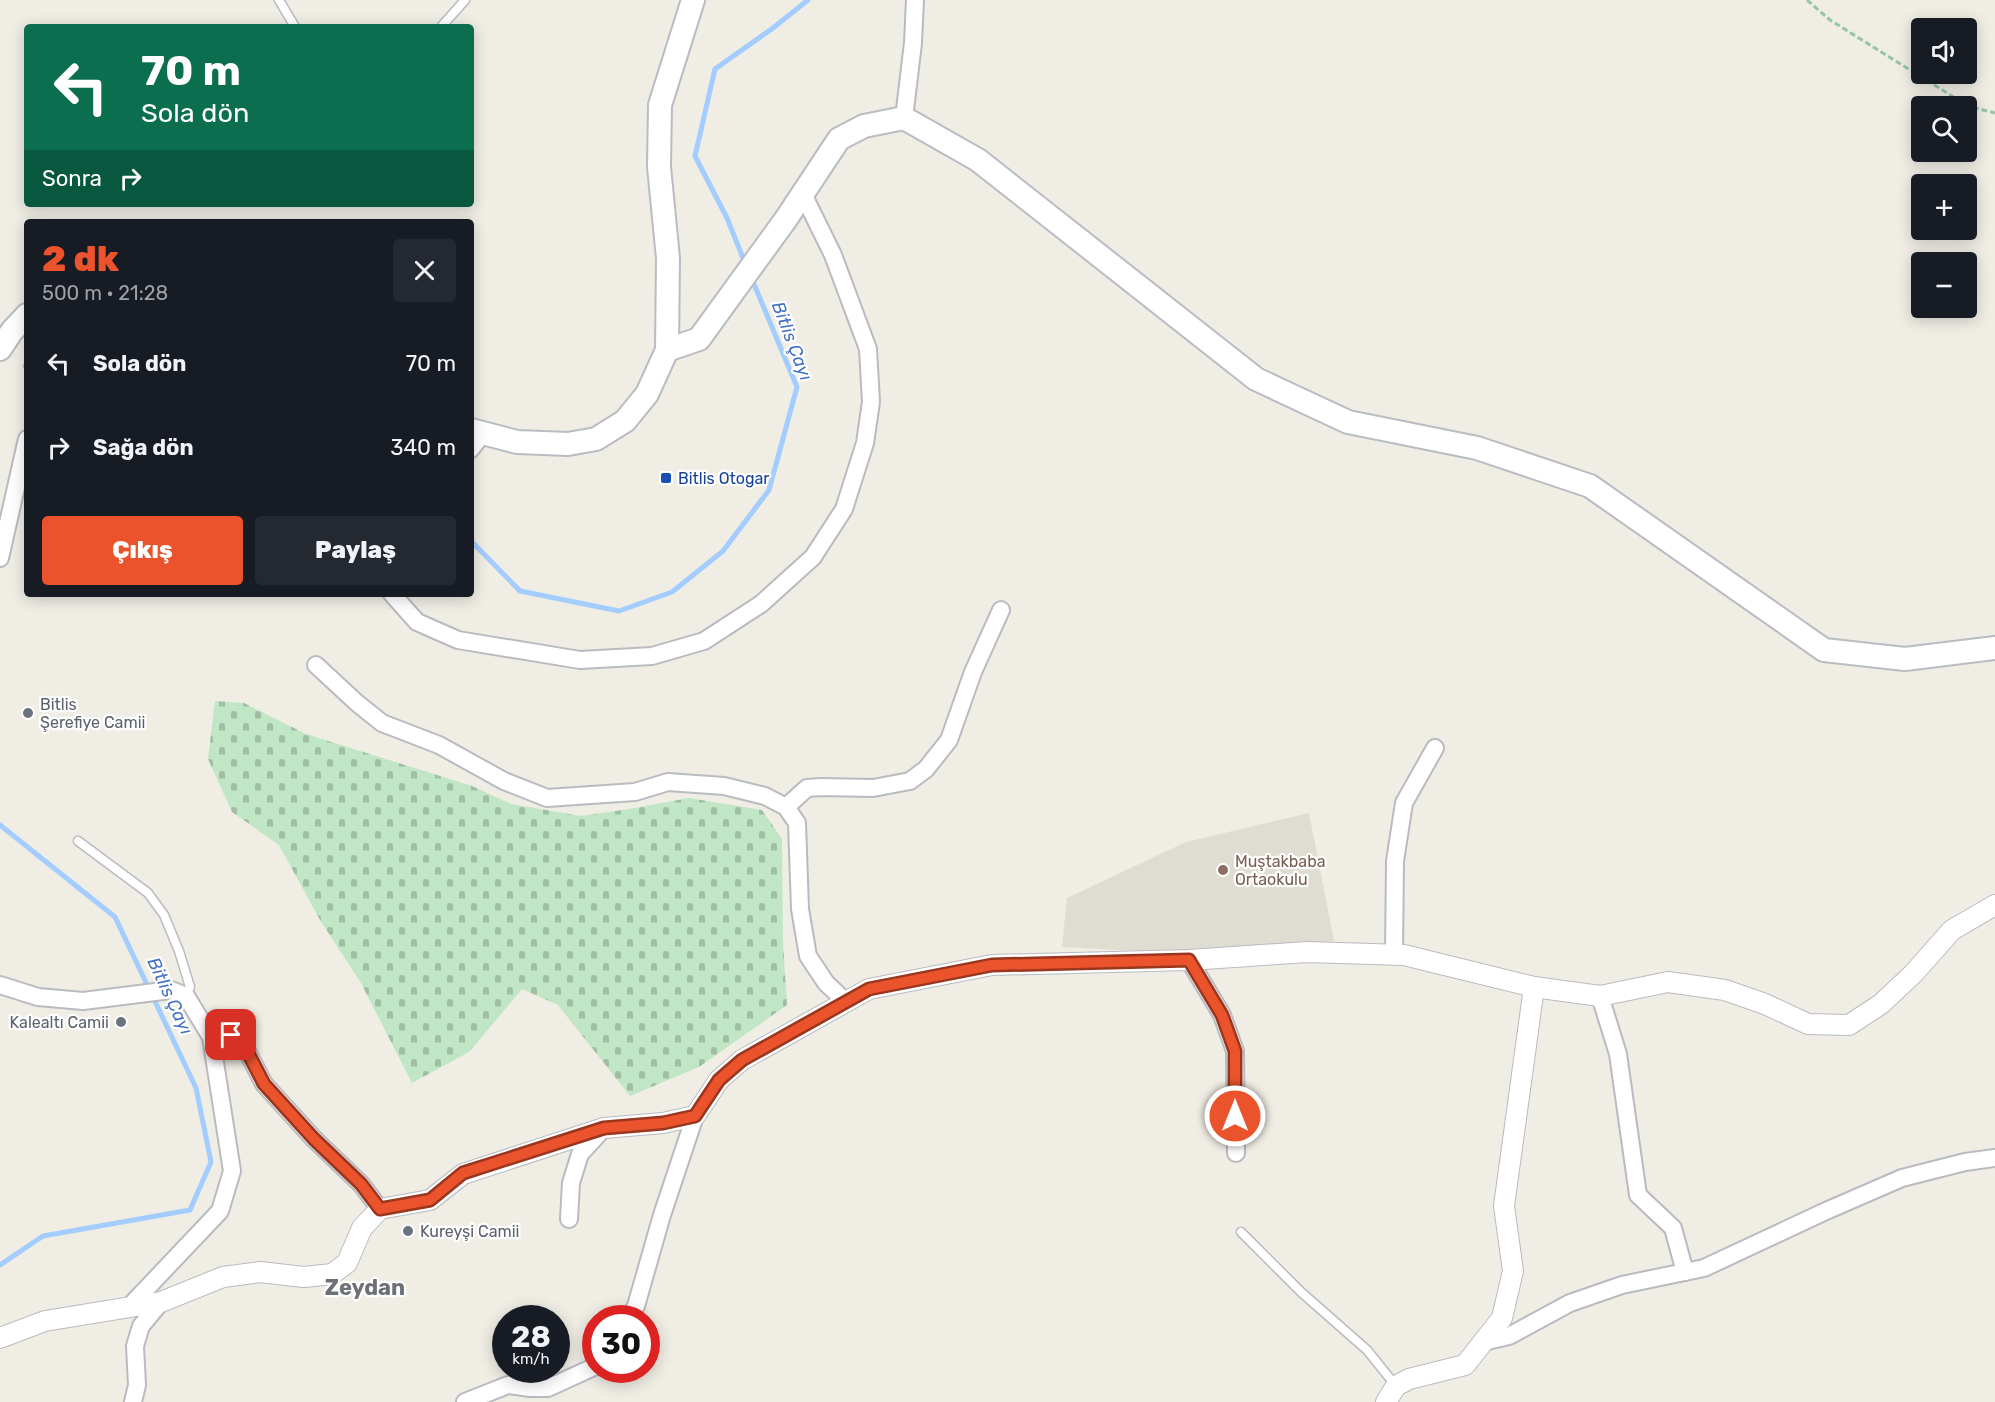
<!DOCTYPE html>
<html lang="tr">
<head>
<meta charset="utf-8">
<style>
  :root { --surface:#171b24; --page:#242831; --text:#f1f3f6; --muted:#9ea1a6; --accent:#eb532d }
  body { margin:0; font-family:Rubik,sans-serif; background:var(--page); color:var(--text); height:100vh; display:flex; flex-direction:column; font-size:22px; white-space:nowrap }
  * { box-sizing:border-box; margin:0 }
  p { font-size:20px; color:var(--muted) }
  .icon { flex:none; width:33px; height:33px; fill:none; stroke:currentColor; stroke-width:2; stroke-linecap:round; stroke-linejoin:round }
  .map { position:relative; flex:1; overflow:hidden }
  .drawer { position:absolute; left:24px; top:219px; width:450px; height:378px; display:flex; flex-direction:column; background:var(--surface); border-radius:6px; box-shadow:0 3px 15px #0003 }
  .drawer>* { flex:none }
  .banner { position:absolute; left:24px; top:24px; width:450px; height:183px; border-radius:6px; box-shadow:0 3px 15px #0003; background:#0b6e4f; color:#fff; overflow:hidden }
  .controls { position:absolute; left:1911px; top:18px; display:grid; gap:12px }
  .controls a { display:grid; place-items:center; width:66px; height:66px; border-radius:6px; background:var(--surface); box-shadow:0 3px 15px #0003; font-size:30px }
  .speed { position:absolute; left:492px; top:1305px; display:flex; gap:12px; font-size:30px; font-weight:700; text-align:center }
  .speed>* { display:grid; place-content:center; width:78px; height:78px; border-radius:50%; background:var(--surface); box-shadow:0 3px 15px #0003; line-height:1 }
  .speed small { font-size:15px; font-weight:400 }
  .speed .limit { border:9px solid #d22; background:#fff; color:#111 }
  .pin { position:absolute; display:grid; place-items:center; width:51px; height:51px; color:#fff; margin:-26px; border-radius:12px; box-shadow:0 3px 9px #0006 }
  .me { position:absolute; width:66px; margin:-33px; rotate:0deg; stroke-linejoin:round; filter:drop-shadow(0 0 4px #0008) }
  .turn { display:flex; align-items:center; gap:21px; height:126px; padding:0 18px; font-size:27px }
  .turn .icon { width:78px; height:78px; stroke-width:2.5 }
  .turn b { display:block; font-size:42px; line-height:51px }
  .then { display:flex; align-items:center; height:57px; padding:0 18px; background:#0003; gap:12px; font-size:22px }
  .round { display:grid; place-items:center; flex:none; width:63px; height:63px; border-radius:6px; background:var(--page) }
  .headline { display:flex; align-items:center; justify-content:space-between; height:102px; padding:0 18px }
  h1 { font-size:36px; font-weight:800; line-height:45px; color:var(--accent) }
  .action { display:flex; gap:12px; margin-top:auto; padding:12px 18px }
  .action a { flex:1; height:69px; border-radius:6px; background:var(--accent); color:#fff; font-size:24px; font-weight:800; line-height:69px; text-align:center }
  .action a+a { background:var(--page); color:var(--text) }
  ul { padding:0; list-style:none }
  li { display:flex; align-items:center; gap:18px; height:84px; padding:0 18px }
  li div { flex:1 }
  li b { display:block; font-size:22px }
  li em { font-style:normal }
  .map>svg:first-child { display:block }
  .education { fill:#dfddd2 }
  .cemetery { fill:url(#cemetery-stones) }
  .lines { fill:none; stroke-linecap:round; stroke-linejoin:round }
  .stream { stroke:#a3ccff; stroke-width:5 }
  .service-casing { stroke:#b9bbc0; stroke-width:11 }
  .minor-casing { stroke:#b9bbc0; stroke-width:20 }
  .tertiary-casing { stroke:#b9bbc0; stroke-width:22 }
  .secondary-casing { stroke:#b9bcc2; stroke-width:26 }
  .path { stroke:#98c5aa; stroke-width:3; stroke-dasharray:6 3; stroke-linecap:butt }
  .service { stroke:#fff; stroke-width:8 }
  .minor { stroke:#fff; stroke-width:16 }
  .tertiary { stroke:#fff; stroke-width:20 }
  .secondary { stroke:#fff; stroke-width:22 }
  .route-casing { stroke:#99361d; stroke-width:15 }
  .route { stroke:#eb532d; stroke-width:10 }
  .transit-dot { fill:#1a4fb4; stroke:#fff; stroke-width:2 }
  .worship-dot { fill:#6b7280; stroke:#fff; stroke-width:2 }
  .education-dot { fill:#8d6e63; stroke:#fff; stroke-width:2 }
  .labels { text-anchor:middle; stroke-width:4.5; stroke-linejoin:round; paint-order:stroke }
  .transit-label { font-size:16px; fill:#164399; stroke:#fff; text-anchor:start }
  .worship-label { font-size:16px; fill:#5b616d; stroke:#fff; text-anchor:start }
  .education-label { font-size:16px; fill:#785e54; stroke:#fff; text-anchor:start }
  .water-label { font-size:18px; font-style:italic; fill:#4473c5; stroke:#fff }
  .district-label { font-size:22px; font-weight:bold; fill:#6d7077; stroke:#fff }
</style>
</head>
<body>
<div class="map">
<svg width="1995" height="1402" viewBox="0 0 1995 1402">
  <defs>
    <pattern id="cemetery-stones" width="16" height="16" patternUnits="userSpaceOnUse" patternTransform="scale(1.5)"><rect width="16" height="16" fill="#c0e6c5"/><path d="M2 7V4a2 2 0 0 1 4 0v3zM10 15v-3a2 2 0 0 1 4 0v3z" fill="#9fbea4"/></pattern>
  </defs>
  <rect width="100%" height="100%" fill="#efede4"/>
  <polygon class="education" points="1309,813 1334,941 1177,953 1062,947 1067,898 1186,842"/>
  <polygon class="cemetery" points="215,701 244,703 306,734 472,786 511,804 581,816 629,809 689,798 762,810 782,839 783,943 787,1005 699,1067 630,1096 558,1005 522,989 469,1052 412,1083 361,983 320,920 279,845 232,812 208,759"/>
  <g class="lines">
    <g class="stream">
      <polyline points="745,263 727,218 695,156 715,69 773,28 808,0"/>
      <polyline points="25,366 27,364"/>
      <polyline points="471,541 520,591 619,611 672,592 723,551 769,490 797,387 751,277"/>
      <polyline points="0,825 115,917 196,1088 211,1162 190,1210 43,1236 0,1265"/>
    </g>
    <defs>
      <g id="service">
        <polyline points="279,0 295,27"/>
        <polyline points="441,27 465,0"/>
        <polyline points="78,841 148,893 164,915 179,951 190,987 186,996"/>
        <polyline points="1241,1232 1301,1292 1367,1350 1396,1386"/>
      </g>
      <g id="minor">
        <polyline points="904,118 913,43 915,0"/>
        <polyline points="471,449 483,433"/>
        <polyline points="0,558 27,439"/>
        <polyline points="392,594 417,622 458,640 580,660 652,656 704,641 761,604 813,557 844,509 865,443 871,402 868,349 833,255 803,194"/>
        <polyline points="316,665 357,703 382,723 439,745 504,781 547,798 635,792 668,782 724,786 765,796 786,807 797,823 800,909 808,956 826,983 846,1002"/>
        <polyline points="786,807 807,788 821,787 873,788 910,781 926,769 949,740 973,672 1001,610"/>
        <polyline points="1394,955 1395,861 1404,803 1435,748"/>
        <polyline points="1189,960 1222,1015 1235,1051 1236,1153"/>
        <polyline points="0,985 38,997 83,1001 171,990 186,996 211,1037 232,1171 220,1211 129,1307"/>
        <polyline points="1600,996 1618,1054 1638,1195 1673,1228 1685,1272"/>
        <polyline points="211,1037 231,1035 248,1053 264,1084 314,1139 361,1184 380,1209"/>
        <polyline points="569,1219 571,1183 580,1154 604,1128"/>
        <polyline points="629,1318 636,1306 662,1215 695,1116"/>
        <polyline points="1483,1342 1509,1336 1570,1303 1622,1285 1704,1268 1826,1211 1902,1178 1965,1162 1995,1158"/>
        <polyline points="133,1402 137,1385 135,1346 141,1326 161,1302"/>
        <polyline points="465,1402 508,1385 530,1388 548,1388 596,1366"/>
      </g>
      <g id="tertiary">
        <polyline points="0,1338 45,1321 161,1302 223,1277 260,1272 304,1277 332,1274 347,1263 362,1228 380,1209 430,1200 463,1174 604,1128 663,1123 695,1116 719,1080 742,1060 869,989 992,965 1189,960 1307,952 1404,955 1534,987 1600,996 1668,982 1725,990 1765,1004 1808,1024 1849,1025 1881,1004 1913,974 1952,930 1995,905"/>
        <polyline points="1386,1402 1396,1386 1409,1379 1465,1365 1502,1318 1513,1271 1504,1206 1534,987"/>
      </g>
      <g id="secondary">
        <polyline points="0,349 12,331 27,315"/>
        <polyline points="667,350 699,339 786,219 839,139 864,126 904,118 978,160 1256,379 1348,422 1477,448 1590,486 1824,650 1905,659 1995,648"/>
        <polyline points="471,430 517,442 568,444 596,439 625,421 647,394 667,350 668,258 659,167 660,105 693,0"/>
      </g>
    </defs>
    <use href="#service" class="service-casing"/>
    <use href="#minor" class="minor-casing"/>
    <use href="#tertiary" class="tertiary-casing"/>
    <use href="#secondary" class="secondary-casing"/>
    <polyline class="path" points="1807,0 1830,20 1968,106 1995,113"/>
    <use href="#service" class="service"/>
    <use href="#minor" class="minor"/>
    <use href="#tertiary" class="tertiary"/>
    <use href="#secondary" class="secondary"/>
  </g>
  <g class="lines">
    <defs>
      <polyline id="route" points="231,1035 248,1053 264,1084 314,1139 361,1184 380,1209 430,1200 463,1173 604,1128 663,1123 695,1116 719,1080 742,1060 869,989 992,965 1189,960 1222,1015 1235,1051 1235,1116"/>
    </defs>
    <use href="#route" class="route-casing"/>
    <use href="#route" class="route"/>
  </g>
  <rect class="transit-dot" x="660" y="472" width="12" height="12" rx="3"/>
  <g class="worship-dot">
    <circle cx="28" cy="713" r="6"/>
    <circle cx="121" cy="1022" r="6"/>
    <circle cx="408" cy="1231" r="6"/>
  </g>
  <circle class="education-dot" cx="1223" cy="870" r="6"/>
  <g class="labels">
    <g class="transit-label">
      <text x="678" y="484">Bitlis Otogar</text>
    </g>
    <g class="worship-label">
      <text x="40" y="710">Bitlis<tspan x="40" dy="18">Şerefiye Camii</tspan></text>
      <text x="109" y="1028" text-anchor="end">Kalealtı Camii</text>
      <text x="420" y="1237">Kureyşi Camii</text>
    </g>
    <g class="education-label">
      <text x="1235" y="867">Muştakbaba<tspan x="1235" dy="18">Ortaokulu</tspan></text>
    </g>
    <g class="water-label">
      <text transform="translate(792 341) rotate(69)" y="6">Bitlis Çayı</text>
      <text transform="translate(170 996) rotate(65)" y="6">Bitlis Çayı</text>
    </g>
    <g class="district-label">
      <text x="365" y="1295">Zeydan</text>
    </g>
  </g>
</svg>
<div class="controls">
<a><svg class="icon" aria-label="sound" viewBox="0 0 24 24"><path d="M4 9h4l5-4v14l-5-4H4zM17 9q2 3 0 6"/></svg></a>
<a><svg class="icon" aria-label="search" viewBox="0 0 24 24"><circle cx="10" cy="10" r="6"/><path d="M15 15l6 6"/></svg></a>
<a>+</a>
<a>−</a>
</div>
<div class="speed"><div>28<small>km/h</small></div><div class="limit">30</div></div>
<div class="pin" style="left:231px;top:1035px;background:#d93025"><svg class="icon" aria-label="arrive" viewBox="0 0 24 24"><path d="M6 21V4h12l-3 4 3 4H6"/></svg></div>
<svg class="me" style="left:1235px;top:1116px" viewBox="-20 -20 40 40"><circle r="17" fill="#eb532d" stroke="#fff" stroke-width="3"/><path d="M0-11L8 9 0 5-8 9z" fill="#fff"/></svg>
<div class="banner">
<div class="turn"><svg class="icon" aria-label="left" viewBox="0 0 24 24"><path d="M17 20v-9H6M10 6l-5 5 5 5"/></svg><div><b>70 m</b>Sola dön</div></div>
<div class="then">Sonra<svg class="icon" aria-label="right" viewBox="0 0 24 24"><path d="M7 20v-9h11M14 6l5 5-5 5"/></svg></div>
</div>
<section class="drawer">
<div class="headline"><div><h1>2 dk</h1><p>500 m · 21:28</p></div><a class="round"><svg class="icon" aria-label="close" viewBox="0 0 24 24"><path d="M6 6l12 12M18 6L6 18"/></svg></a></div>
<ul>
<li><svg class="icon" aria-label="left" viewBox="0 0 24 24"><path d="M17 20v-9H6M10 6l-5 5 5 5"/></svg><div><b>Sola dön</b></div><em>70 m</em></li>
<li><svg class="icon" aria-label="right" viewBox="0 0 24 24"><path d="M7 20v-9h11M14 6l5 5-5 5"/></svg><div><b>Sağa dön</b></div><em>340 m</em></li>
</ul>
<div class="action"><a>Çıkış</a><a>Paylaş</a></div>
</section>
</div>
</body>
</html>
